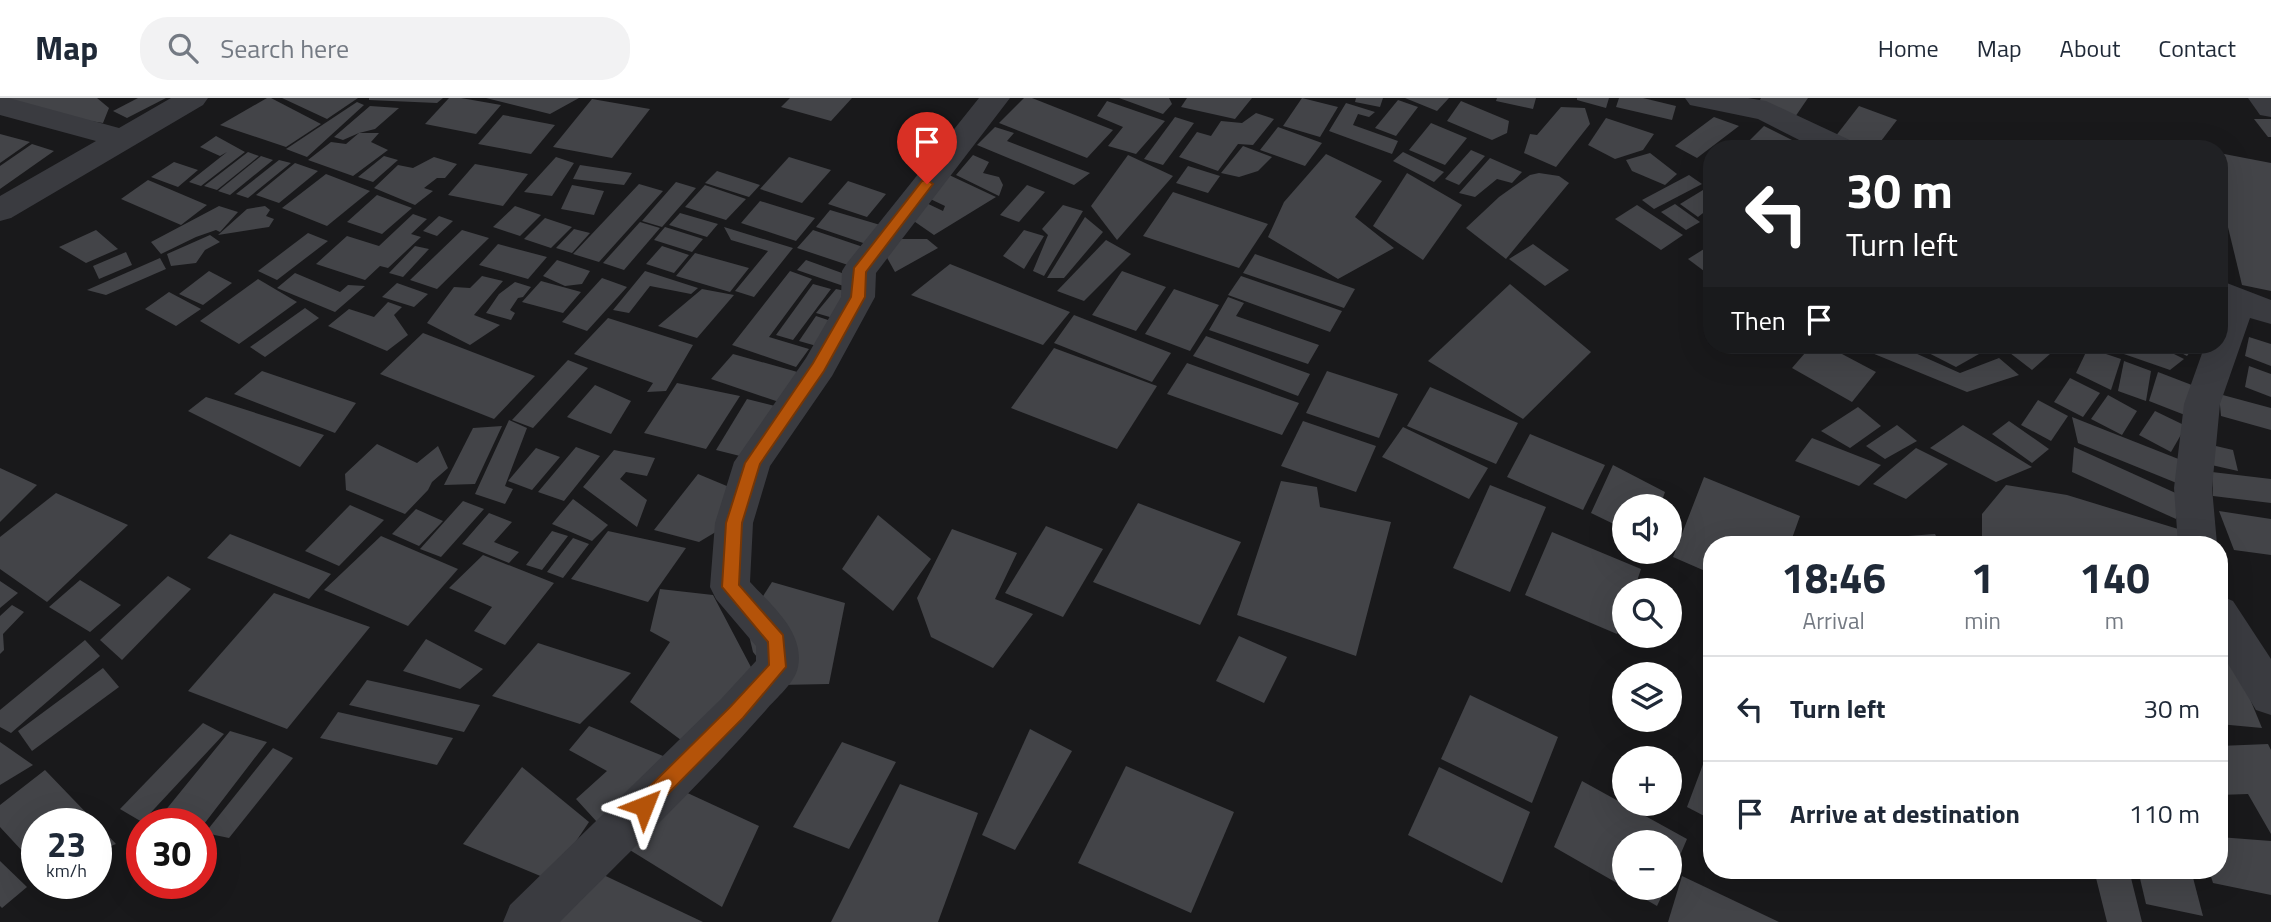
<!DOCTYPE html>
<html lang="en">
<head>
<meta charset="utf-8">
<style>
  :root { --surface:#fff; --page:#f2f2f3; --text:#1f2937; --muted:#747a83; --line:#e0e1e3 }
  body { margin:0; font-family:"Titillium Web",sans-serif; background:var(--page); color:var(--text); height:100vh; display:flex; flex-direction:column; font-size:26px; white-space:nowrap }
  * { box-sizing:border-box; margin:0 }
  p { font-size:23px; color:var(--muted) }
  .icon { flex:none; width:38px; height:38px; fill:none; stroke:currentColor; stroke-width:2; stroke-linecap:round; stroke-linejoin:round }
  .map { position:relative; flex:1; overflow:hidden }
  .details { position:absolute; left:1703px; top:438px; width:525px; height:343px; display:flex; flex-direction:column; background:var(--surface); border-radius:28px; box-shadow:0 7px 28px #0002 }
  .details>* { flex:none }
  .guide { position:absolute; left:1703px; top:42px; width:525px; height:214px; border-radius:28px; box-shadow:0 7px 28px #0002; background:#202124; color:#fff; overflow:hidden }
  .tools { position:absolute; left:1612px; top:396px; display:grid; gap:14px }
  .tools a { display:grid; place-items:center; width:70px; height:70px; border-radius:50%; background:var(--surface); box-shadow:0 7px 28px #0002; font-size:35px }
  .speed { position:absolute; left:21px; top:710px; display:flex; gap:14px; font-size:35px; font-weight:700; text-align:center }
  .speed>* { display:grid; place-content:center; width:91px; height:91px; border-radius:50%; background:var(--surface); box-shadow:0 7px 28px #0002; line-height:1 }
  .speed small { font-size:18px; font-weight:400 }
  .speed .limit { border:10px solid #d22; background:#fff; color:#111 }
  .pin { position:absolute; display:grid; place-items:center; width:60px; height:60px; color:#fff; margin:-72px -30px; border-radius:50% 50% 50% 0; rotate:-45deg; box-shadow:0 0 7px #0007 }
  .pin .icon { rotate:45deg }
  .me { position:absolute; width:77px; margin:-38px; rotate:45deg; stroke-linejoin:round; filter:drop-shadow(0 0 5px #0008) }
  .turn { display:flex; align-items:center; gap:24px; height:147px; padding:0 28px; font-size:32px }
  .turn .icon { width:91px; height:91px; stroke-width:2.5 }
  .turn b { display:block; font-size:49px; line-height:60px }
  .then { display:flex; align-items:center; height:66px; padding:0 28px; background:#0003; gap:14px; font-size:26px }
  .eta { display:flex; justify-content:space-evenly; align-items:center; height:119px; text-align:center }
  .eta b { font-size:42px; font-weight:700; line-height:49px }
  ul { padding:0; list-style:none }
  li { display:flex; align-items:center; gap:21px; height:105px; padding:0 28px; border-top:2px solid var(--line) }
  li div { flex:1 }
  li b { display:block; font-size:26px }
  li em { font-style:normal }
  header { display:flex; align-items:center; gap:42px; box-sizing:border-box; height:98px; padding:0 35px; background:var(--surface); border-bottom:2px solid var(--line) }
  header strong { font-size:33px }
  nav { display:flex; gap:38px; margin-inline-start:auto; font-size:24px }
  .search { width:490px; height:63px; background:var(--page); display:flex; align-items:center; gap:18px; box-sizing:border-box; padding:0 24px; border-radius:28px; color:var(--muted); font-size:26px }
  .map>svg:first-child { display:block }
  .building { fill:#434448 }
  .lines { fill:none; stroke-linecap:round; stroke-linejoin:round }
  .street { fill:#3a3b40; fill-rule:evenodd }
  .route { fill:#b45309; stroke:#753606; stroke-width:2 }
</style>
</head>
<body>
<header>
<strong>Map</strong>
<div class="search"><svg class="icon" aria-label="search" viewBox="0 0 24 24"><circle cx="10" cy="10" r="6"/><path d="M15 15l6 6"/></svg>Search here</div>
<nav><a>Home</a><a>Map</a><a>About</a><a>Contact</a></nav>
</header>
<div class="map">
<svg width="2271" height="824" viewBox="0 0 2271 824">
  <rect width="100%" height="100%" fill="#19191b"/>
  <g class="building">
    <polygon points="0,0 97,0 109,10 103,25 51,17 0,3"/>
    <polygon points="138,0 166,0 127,20 113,13"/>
    <polygon points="267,0 271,0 321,26 286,49 220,27"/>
    <polygon points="282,0 358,0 327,21"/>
    <polygon points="369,0 443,0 437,5 369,2"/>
    <polygon points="449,0 461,0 501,7 476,36 425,26"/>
    <polygon points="486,0 579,0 550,16"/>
    <polygon points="790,0 852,0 831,23 781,9"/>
    <polygon points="1024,0 1032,0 1113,32 1087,60 999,25"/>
    <polygon points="1119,0 1169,0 1172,6 1163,16"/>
    <polygon points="1187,0 1252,0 1235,21 1181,9"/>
    <polygon points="1302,0 1338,9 1320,39 1283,28"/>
    <polygon points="1356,0 1383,0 1380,9 1355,4"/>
    <polygon points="1405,0 1449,0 1437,13"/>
    <polygon points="1497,0 1536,0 1533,11 1496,3"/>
    <polygon points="1577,0 1609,0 1606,10 1577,2"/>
    <polygon points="1619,0 1643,0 1676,8 1672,22 1616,9"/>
    <polygon points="1761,0 1808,0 1795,19 1758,5"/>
    <polygon points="592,1 650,11 612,60 553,49"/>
    <polygon points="1398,2 1418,9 1396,38 1375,30"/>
    <polygon points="1107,3 1165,23 1136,56 1108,48 1123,29 1097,18"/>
    <polygon points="1461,3 1509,23 1507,35 1492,42 1447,23"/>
    <polygon points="357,4 364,7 307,59 286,51"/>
    <polygon points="1346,5 1375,14 1369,19 1358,16 1353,27 1398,43 1392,56 1329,33"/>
    <polygon points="370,8 399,10 375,31 359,35 379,35 371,44 388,52 353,78 308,62 331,44 346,46 359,35 343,42 334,39"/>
    <polygon points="1859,8 1897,22 1875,51 1835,51 1828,48"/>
    <polygon points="1561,9 1585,10 1590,26 1556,69 1524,55 1530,36 1537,37"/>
    <polygon points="1256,15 1274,21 1253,47 1238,46 1218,73 1179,59 1197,34 1211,38 1221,23 1242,25"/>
    <polygon points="503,17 555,27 531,56 478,46"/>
    <polygon points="1175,19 1194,25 1163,67 1144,61"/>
    <polygon points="1714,19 1739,28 1697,60 1675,48"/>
    <polygon points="1606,20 1654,36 1643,52 1615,61 1588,47"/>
    <polygon points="2254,21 2271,21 2271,39 2268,39"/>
    <polygon points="1431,25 1467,40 1445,67 1409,52"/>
    <polygon points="1764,28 1810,51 1741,51"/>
    <polygon points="995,29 1014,35 1007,43 1090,75 1074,87 977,47"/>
    <polygon points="1278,29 1322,45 1305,68 1260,52"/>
    <polygon points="0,36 30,44 0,65"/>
    <polygon points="216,38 245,54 201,88 189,84 227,54 220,58 200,49"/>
    <polygon points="32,46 54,53 0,91 0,68"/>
    <polygon points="1243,48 1272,59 1258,73 1239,79 1221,75"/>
    <polygon points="1471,52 1485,58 1459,87 1445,81"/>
    <polygon points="248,54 259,58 217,92 204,88"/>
    <polygon points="1403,54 1444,74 1434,84 1393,63"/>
    <polygon points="1650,55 1677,76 1665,87 1632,73 1626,62"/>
    <polygon points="2219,55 2271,65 2271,193 2242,187 2219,92"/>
    <polygon points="1326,56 1382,83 1355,119 1394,150 1338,181 1268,139 1284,104"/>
    <polygon points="973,57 989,64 983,75 999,79 1003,87 999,98 956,77"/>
    <polygon points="1128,57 1173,78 1117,142 1091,108"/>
    <polygon points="261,58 273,62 230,97 218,93"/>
    <polygon points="384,58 398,62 373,84 358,79"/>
    <polygon points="434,59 457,66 445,80 437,80 424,90 433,93 415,107 374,90 398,67 413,70"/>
    <polygon points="556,59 574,65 552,98 524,94"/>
    <polygon points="789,59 831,72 802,105 760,91"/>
    <polygon points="1490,60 1522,74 1512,85 1497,81 1475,99 1459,95"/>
    <polygon points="279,62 291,65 248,100 236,96"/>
    <polygon points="174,64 198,72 178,89 151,79"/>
    <polygon points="295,65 318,73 279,105 256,97"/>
    <polygon points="475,66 528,76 503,108 448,97"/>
    <polygon points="580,67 632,75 624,87 573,81"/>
    <polygon points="1188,68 1220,78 1208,95 1176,85"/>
    <polygon points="717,73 760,87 749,99 705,85"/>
    <polygon points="1407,75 1462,107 1423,162 1373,128"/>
    <polygon points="1539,75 1559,78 1569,85 1506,161 1466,130 1499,99 1530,77"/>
    <polygon points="326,76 370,93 327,128 282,110"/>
    <polygon points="947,76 996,99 934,137 908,119 920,102 943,113 945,108 924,98"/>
    <polygon points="1689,77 1702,86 1654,111 1642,102"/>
    <polygon points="148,82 207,107 181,127 121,101"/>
    <polygon points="848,83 886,96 867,119 828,106"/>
    <polygon points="676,84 696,90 662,129 642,123"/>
    <polygon points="639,86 663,93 599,164 573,156"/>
    <polygon points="572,87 604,93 594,117 561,111"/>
    <polygon points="705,87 746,101 726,122 685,109"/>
    <polygon points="1027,87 1045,94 1019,124 1000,117"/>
    <polygon points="1703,92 1712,95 1712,108 1698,119 1680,106"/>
    <polygon points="1173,94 1268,126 1239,170 1143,138"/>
    <polygon points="377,97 412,110 382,136 347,124"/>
    <polygon points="760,103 815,120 796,143 741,125"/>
    <polygon points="1675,106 1700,124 1686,132 1661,114"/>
    <polygon points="1063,107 1083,113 1044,178 1033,173 1048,137 1042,131"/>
    <polygon points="1637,107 1683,137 1661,152 1615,121"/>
    <polygon points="219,108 238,114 220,134 216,132 196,139 161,156 151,144"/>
    <polygon points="265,108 270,112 266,118 274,121 269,129 218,137 247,111"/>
    <polygon points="515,108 541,117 520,138 493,129"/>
    <polygon points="830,112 887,129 872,148 816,129"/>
    <polygon points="680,115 718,126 707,139 669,127"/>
    <polygon points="413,116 427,121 411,136 421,139 388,170 380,168 365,182 316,166 347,138 379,148"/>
    <polygon points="439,118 453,123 437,138 423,133"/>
    <polygon points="1085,119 1103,134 1064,180 1047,180"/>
    <polygon points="545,120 572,129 551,150 524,141"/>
    <polygon points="640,124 660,130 624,172 603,165"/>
    <polygon points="665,129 703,141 692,154 654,142"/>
    <polygon points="724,129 793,150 754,199 735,193 768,153 731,142"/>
    <polygon points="574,131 590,135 572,155 556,150"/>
    <polygon points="96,132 118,151 86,165 59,149"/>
    <polygon points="462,132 489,140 437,191 410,182"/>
    <polygon points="813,132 866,150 851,168 797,150"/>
    <polygon points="1024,132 1044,138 1024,171 1003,158"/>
    <polygon points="308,135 328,143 277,182 258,173"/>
    <polygon points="210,137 220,144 205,152 196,165 171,168 167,156"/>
    <polygon points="897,141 927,141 938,150 895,174 885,156"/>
    <polygon points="1106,142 1131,156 1084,203 1057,193"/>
    <polygon points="498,146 547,159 528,181 479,167"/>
    <polygon points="1533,146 1569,172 1545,188 1509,161"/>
    <polygon points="1712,146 1712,174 1708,176 1688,161"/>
    <polygon points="415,148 429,151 403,179 389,175"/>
    <polygon points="662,148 689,157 674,175 646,166"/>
    <polygon points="126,154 132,167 99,181 93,168"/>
    <polygon points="695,155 749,170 730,194 676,178"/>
    <polygon points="1255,156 1355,191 1344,210 1243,175"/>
    <polygon points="160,160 166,171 106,197 87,192"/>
    <polygon points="557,162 590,173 582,186 565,188 543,178"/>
    <polygon points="806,162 853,179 855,192 797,172"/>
    <polygon points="950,166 1070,214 1043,247 911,197"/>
    <polygon points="209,173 232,185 203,207 179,196"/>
    <polygon points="645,173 698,190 691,196 650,188 629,215 613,212"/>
    <polygon points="790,173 812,181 769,239 809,251 796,269 732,247"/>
    <polygon points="1122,173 1166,189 1136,233 1092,217"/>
    <polygon points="295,175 340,194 348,187 365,188 335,214 277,190"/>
    <polygon points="482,178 503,183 474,217 500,227 470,247 427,225 454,189 470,190"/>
    <polygon points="1241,178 1342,213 1330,234 1228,197"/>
    <polygon points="602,180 627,189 587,233 562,224"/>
    <polygon points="258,181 297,204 239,246 200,223"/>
    <polygon points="541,183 581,194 563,215 522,204"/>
    <polygon points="515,184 531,189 523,199 518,200 510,212 515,215 511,222 486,215 499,196"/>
    <polygon points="397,185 428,196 414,209 382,199"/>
    <polygon points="813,186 831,191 793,242 776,237"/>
    <polygon points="1510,186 1591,254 1523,321 1428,263"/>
    <polygon points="702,191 734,197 697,240 658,228"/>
    <polygon points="836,191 855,195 840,222 816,215"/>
    <polygon points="1174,191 1219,207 1190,253 1145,236"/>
    <polygon points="169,194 201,211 176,228 145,211"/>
    <polygon points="1228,199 1244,205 1236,218 1319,247 1308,266 1209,232"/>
    <polygon points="388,204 402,209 394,217 408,237 387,253 328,228 349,211 374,219"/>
    <polygon points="305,210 319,220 265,259 250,249"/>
    <polygon points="1074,217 1171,255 1152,284 1054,245"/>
    <polygon points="816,218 837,225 820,249 799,243"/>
    <polygon points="608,220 693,247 666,293 647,294 653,285 574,256"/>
    <polygon points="423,235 535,278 494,321 380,276"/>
    <polygon points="1206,238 1310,276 1298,298 1193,258"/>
    <polygon points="2249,239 2271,246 2271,268 2245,258"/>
    <polygon points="1812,247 1825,247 1876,274 1852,304 1792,270"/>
    <polygon points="1872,247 1897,247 1960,275 1999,260 2019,277 1967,294 1867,253"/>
    <polygon points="1913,247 1965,247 1979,256 1956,269"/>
    <polygon points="2019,247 2060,247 2032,272 2010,255"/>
    <polygon points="2098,247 2156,247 2184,261 2170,272"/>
    <polygon points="2166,247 2195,247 2187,258"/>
    <polygon points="1054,250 1157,288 1117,351 1011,310"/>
    <polygon points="2088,250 2121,261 2111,292 2076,275"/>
    <polygon points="733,256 801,275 779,304 711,281"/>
    <polygon points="568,262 588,270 533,330 512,322"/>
    <polygon points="2124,263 2151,273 2146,303 2118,293"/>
    <polygon points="1187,265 1299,305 1282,337 1167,296"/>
    <polygon points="2249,268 2271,276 2271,299 2245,289"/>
    <polygon points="262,273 356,305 335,335 234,296"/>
    <polygon points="1327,273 1398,296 1379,340 1306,315"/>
    <polygon points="2158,274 2197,289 2190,319 2149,303"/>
    <polygon points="2070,280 2100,295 2083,319 2054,304"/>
    <polygon points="677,285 740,298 706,351 644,335"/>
    <polygon points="595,287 631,303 611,336 567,319"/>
    <polygon points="1430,289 1518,325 1496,366 1407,328"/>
    <polygon points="2219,296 2271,310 2271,332 2221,318"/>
    <polygon points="2108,297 2137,313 2122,337 2091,321"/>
    <polygon points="206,299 324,337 300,369 188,313"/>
    <polygon points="747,301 779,309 748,360 716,352"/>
    <polygon points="2038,302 2068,318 2051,343 2021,327"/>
    <polygon points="1858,309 1881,328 1850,350 1821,333"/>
    <polygon points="2155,313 2186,328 2171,354 2139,337"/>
    <polygon points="2072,319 2181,362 2184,388 2078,345"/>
    <polygon points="509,322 527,330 505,388 513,391 505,406 475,396"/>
    <polygon points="1303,323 1376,348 1356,394 1281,368"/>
    <polygon points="2009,323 2049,351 2032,365 1992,336"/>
    <polygon points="1897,327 1917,343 1885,361 1866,348"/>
    <polygon points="1963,327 2032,369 1996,384 1930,350"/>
    <polygon points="502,328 475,386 444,387 473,330"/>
    <polygon points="1403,329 1488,370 1469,401 1382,359"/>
    <polygon points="1530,336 1605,367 1583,412 1507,379"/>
    <polygon points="1812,340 1881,367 1859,388 1795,363"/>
    <polygon points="2203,345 2233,352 2238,373 2207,366"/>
    <polygon points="377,346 417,365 438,348 448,370 432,384 428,392 405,416 346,392 345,376"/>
    <polygon points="576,349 600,358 564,403 538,394"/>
    <polygon points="2074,349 2180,397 2176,421 2072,374"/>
    <polygon points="536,350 560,359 532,392 508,383"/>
    <polygon points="1916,350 1948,366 1906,401 1873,386"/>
    <polygon points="614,352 655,360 647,378 626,374 620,381 647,402 637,429 583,389"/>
    <polygon points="1613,367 1665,394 1660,408 1624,408 1624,431 1591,415"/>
    <polygon points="0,370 37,387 0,424"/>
    <polygon points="2212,374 2271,381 2271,405 2213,398"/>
    <polygon points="698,376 734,391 729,426 699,444 654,432"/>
    <polygon points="1704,379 1800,418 1790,446 1712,446 1712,476 1673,459"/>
    <polygon points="1281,383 1317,389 1320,409 1391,424 1356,558 1237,517"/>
    <polygon points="1490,387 1546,409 1510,494 1453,470"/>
    <polygon points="2006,387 2067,397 2188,434 2191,446 1982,446 1982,416"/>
    <polygon points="56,395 128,427 47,504 0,471 0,439"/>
    <polygon points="573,401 608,427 592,443 552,426"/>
    <polygon points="463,403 484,411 441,459 420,451"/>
    <polygon points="1138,405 1241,444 1200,527 1093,484"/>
    <polygon points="350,407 384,422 339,468 305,453"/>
    <polygon points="416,411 443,423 419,448 392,436"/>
    <polygon points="2219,413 2271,421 2271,457 2234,452"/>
    <polygon points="489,415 512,424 494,444 519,454 509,465 462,446"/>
    <polygon points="878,417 931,461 893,513 842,471"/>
    <polygon points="1046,428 1103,451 1063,519 1005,495"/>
    <polygon points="952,431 1017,455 995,501 1033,516 993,570 931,539 917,500"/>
    <polygon points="552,433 568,438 542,472 526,467"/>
    <polygon points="608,433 686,450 648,504 571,481"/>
    <polygon points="1552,434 1641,471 1634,492 1624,492 1624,518 1617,536 1525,497"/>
    <polygon points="230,436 331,476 309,501 207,460"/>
    <polygon points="1935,436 1940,446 1912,446 1908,438"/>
    <polygon points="381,438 458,471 408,528 324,492"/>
    <polygon points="573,440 589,446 563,480 547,474"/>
    <polygon points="483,457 554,485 505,547 474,533 492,509 449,490"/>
    <polygon points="168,478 191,491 122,562 100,542"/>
    <polygon points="80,482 121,507 90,534 49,509"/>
    <polygon points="0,483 18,495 0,510"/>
    <polygon points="772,484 845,505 829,586 779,587 753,554 746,525"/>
    <polygon points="660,491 713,497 752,571 689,648 630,604 670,544 650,533"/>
    <polygon points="274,495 370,529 287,631 188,593"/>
    <polygon points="12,507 24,514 3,536 4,552 0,556 0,518"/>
    <polygon points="1239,538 1287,559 1264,605 1216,583"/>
    <polygon points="426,541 483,571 460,591 403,573"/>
    <polygon points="85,542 100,558 11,635 0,629 0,612"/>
    <polygon points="538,545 631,575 580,626 492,598"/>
    <polygon points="2219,561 2234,562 2262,630 2219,626"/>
    <polygon points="103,570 119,589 32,653 18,633"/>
    <polygon points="367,582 480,607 464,634 349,607"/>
    <polygon points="1470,597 1558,639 1532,705 1441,661"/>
    <polygon points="338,614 453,640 437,667 320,640"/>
    <polygon points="203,625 224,636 142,724 120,711"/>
    <polygon points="589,628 673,662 597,724 576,701 607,673 569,652"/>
    <polygon points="1030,631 1072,653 1015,752 982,737"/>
    <polygon points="230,633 267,644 201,730 201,726 180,726 160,719"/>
    <polygon points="0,644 33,667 0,687"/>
    <polygon points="842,644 896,664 849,751 793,729"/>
    <polygon points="1711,645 1712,645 1712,722 1687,709"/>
    <polygon points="2268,646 2271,652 2271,736 2248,696 2219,697 2219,648"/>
    <polygon points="273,650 293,660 229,740 205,735"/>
    <polygon points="1126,668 1234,714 1191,815 1078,765"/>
    <polygon points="522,669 589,724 550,782 463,746"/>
    <polygon points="1439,669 1530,714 1502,785 1408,737"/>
    <polygon points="45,672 97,726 116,746 96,754 96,726 37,726 37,769 0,729 0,707"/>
    <polygon points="1582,683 1687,741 1670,781 1670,744 1624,744 1624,789 1666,789 1657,808 1554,749"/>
    <polygon points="900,686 978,715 938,824 831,824"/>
    <polygon points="681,692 759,728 722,809 625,749"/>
    <polygon points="2219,739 2271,743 2271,797 2213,785 2209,772 2219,772"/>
    <polygon points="0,763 27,789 2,810 0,808"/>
    <polygon points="593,772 703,824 556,824"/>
    <polygon points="2094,772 2129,772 2142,824 2107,824"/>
    <polygon points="2138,772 2191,772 2203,818 2146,806"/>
    <polygon points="1682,778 1779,824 1668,824"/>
  </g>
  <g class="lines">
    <g class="street">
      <polygon points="0,0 9,0 119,30 171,0 208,0 203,7 11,120 0,123 0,98 96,43 0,17"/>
      <path d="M979,0H1010L876,175L875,199L832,278L770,368L753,425L750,484C771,507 805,534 798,569C795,585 776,600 766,612C701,686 629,754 560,824H503L510,807L721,601L756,563V548L716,501L710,489L715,425L734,364L806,260L841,199L842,173L847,165Z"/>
      <polygon points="1685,0 1748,0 1766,3 1854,44 1858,51 1817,51 1758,21 1690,7"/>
      <polygon points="2248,0 2271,0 2271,19 2260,17"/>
      <polygon points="2219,182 2271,202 2271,226 2250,220 2220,306 2212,390 2217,446 2178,446 2174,390 2184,306 2205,247 2219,247"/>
      <polygon points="2219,497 2233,503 2271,561 2271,617 2256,612 2219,551"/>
    </g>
  </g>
  <polygon class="route" points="927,82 933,86 866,174 865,199 824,273 760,366 742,425 739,487 783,537 786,569 743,620 650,714 644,716 637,714 634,708 637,701 730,609 769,567 768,544 722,489 726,425 745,365 813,265 851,199 854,170 922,83"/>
</svg>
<div class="tools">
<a><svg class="icon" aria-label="sound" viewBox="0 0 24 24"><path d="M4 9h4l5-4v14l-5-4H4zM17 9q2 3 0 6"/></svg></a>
<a><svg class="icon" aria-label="search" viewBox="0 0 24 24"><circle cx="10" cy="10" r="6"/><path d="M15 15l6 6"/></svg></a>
<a><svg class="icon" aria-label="layers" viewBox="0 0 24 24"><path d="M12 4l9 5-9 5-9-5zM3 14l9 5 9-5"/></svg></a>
<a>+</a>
<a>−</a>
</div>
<div class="speed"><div>23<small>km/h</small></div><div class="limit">30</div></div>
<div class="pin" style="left:927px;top:86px;background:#d93025"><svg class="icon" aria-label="arrive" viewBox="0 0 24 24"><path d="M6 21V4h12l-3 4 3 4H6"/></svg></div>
<svg class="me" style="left:644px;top:708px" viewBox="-20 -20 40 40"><path d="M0-17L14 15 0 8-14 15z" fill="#b45309" stroke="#fff" stroke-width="4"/></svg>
<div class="guide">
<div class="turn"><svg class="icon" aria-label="left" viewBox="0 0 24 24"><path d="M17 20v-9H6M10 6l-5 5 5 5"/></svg><div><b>30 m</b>Turn left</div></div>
<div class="then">Then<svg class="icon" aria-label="arrive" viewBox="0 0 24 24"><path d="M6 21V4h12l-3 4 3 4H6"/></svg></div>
</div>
<section class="details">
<div class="eta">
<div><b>18:46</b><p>Arrival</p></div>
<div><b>1</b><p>min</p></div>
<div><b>140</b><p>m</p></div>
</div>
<ul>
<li><svg class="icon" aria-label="left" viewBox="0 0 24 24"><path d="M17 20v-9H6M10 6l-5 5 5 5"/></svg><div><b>Turn left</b></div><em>30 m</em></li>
<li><svg class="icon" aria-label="arrive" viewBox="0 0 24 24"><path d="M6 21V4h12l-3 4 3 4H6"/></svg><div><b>Arrive at destination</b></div><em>110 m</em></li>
</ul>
</section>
</div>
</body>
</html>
